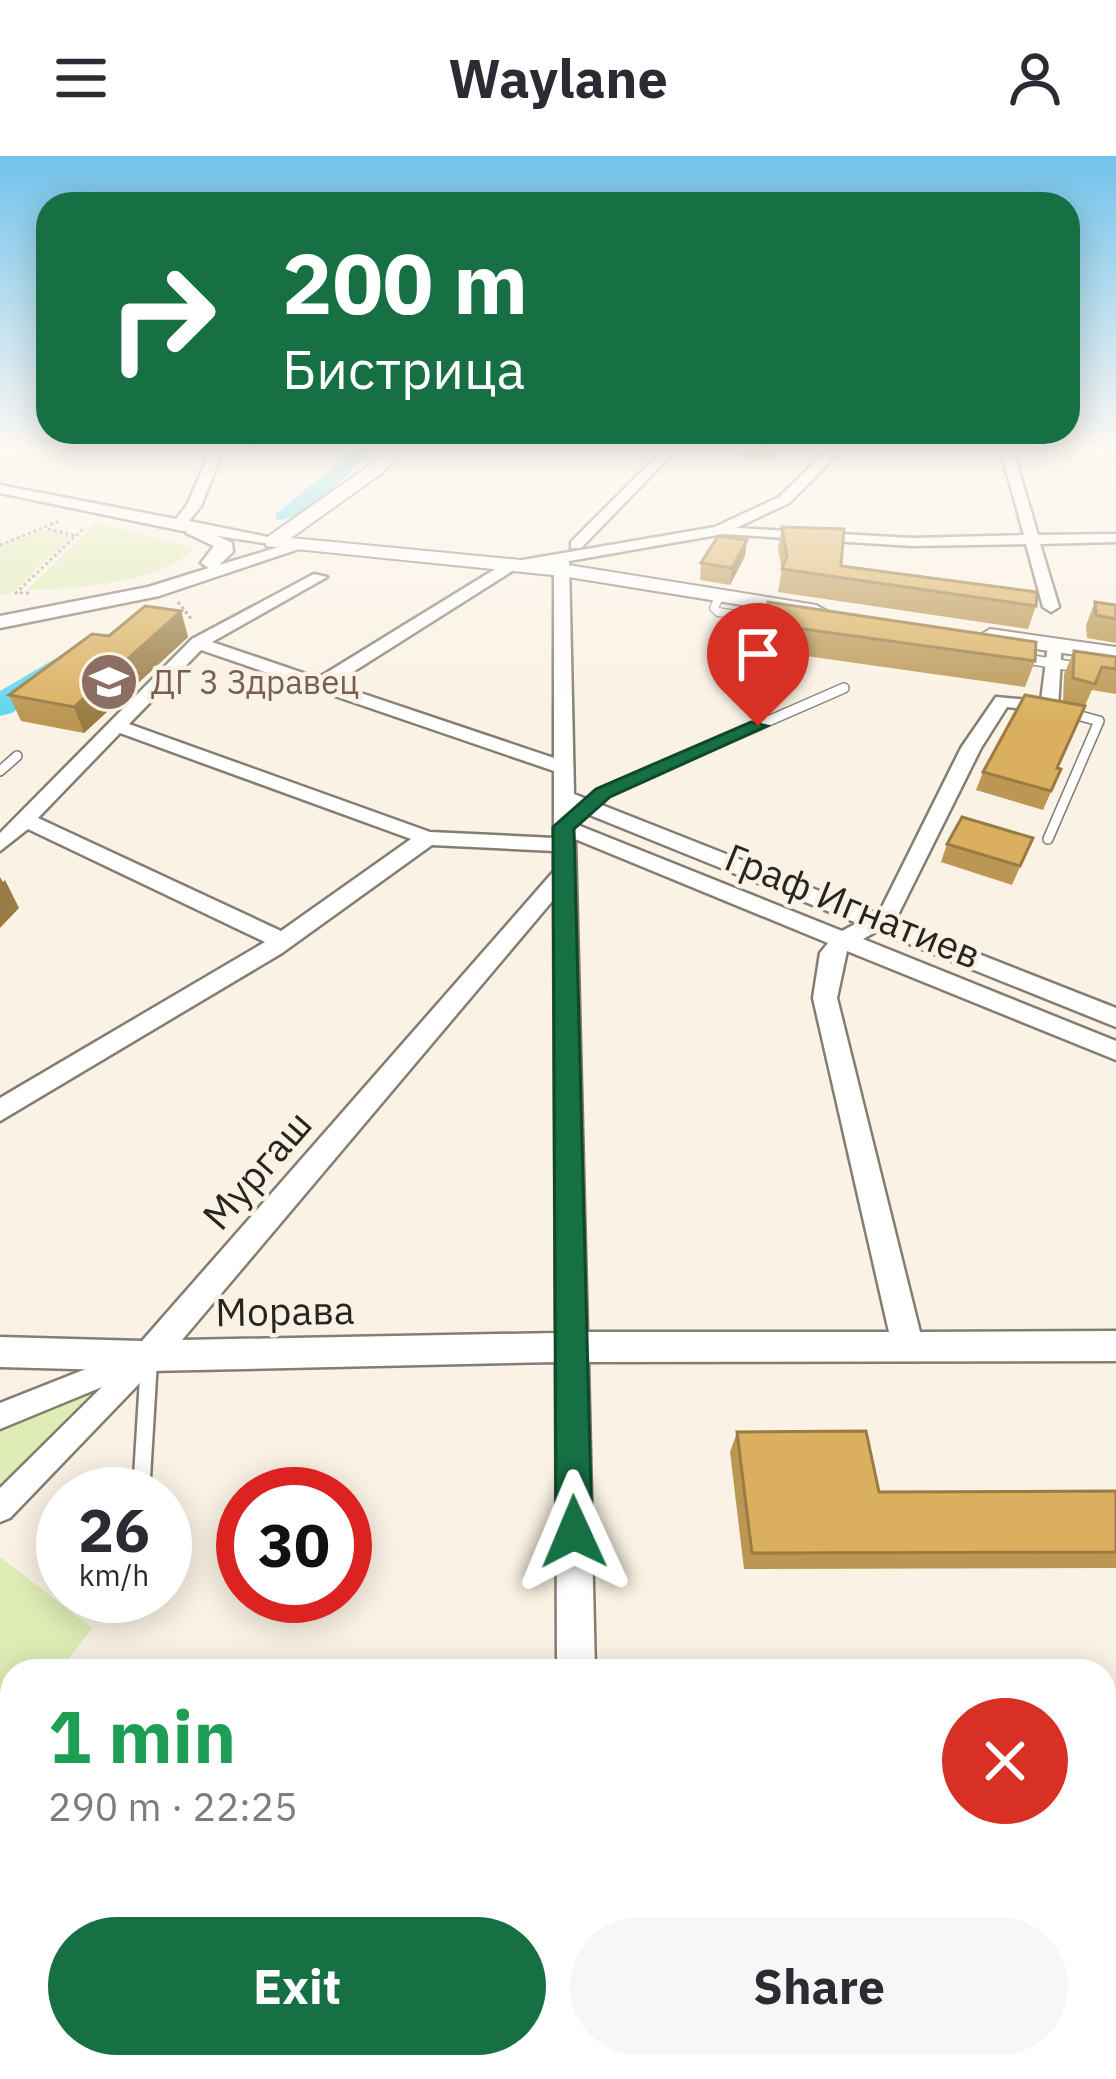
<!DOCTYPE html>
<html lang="en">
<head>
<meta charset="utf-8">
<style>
  :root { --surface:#fff; --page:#f7f7f7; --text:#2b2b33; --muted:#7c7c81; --accent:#167044 }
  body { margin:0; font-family:"IBM Plex Sans",sans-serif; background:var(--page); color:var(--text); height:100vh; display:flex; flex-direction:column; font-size:45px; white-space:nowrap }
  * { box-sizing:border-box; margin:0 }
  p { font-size:39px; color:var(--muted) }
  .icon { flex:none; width:66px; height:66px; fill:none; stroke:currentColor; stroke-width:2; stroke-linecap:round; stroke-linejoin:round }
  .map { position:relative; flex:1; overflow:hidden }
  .details { position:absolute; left:0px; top:1503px; width:1116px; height:420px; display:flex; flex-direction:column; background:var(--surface); border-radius:36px 36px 0 0; box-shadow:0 6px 30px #0003 }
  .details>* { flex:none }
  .guide { position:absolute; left:36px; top:36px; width:1044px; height:252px; border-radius:36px; box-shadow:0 6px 30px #0003; background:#167044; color:#fff; overflow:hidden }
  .speed { position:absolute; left:36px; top:1311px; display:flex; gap:24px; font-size:60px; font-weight:700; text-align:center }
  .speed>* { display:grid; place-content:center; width:156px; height:156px; border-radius:50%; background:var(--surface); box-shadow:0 6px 30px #0003; line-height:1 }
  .speed small { font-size:30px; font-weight:400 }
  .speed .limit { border:18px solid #d22; background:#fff; color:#111 }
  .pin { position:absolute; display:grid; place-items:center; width:102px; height:102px; color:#fff; margin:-123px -51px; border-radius:50% 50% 50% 0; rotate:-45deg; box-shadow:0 0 12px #0007 }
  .pin .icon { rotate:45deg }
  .me { position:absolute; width:132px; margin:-66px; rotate:359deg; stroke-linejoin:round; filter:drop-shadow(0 0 9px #0008) }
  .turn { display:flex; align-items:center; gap:42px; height:252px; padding:0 48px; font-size:54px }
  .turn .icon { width:156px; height:156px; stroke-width:2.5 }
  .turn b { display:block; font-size:84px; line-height:102px }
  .round { display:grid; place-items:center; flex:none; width:126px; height:126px; border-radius:63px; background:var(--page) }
  .headline { display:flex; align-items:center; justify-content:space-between; height:204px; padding:0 48px }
  h1 { font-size:72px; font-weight:700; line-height:90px; color:#1e9e55 }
  .cta { display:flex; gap:24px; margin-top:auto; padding:24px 48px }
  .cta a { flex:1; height:138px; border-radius:72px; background:var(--accent); color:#fff; font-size:48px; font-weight:700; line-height:138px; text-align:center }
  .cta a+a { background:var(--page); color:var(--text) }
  header { display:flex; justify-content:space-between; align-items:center; height:156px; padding:0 48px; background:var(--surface); font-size:54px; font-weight:700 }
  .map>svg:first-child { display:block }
  .green { fill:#dfecb5 }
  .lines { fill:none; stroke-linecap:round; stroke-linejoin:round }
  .canal { fill:#61d6ef; fill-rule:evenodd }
  .river { fill:#61d6ef; fill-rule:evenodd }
  .service-far2-casing { stroke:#847d71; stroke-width:10 }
  .service-far1-casing { stroke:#847d71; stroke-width:12 }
  .service-casing { stroke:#847d71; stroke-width:21 }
  .pedestrian-casing { stroke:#847d71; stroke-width:5 }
  .minor-casing { stroke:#847d71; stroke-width:5 }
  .tertiary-casing { stroke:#847d71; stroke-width:5 }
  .secondary-casing { stroke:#847d71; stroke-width:4 }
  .path { stroke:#a49e94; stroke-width:3; stroke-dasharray:3 3; stroke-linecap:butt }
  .service-far2 { stroke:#fff; stroke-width:8 }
  .service-far1 { stroke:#fff; stroke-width:9 }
  .service { stroke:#fff; stroke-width:16 }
  .pedestrian { fill:#fff; fill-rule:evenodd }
  .minor { fill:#fff; fill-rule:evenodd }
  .tertiary { fill:#fff; fill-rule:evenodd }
  .secondary { fill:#fff; fill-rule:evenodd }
  .wall { fill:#bb9753 }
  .shaded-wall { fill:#997b43 }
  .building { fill:#dab060; stroke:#997b43; stroke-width:3 }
  .route { fill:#167044; stroke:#0e492c; stroke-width:3 }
  .labels { text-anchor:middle; stroke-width:9; stroke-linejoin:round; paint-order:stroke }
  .far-education-label { font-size:33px; fill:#785e54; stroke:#faf2e4; text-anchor:start }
  .street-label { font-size:39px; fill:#282520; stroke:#faf2e4 }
</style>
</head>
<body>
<header><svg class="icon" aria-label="menu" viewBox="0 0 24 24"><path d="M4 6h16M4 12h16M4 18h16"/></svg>Waylane<svg class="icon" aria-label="person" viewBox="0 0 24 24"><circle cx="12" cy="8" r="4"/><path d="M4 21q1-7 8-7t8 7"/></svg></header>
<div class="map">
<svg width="1116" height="1923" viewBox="0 0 1116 1923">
  <rect width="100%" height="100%" fill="#faf2e4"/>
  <g class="green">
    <path d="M96,367L194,392C163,426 71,434 27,434Z"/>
    <polygon points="41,375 71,380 13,436 0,440 0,391"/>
    <polygon points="96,1230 110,1230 0,1340 0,1269"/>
    <polygon points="0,1401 92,1472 59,1515 12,1515 12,1576 0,1592"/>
    <polygon points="1116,1784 1116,1923 958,1923 962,1911 1104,1911 1104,1786"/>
  </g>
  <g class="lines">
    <path class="canal" d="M356,292H372C351,315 309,365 276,364V358Z"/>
    <polygon class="river" points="70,494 86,504 81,511 12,557 0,560 0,535"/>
    <defs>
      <polyline id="service-far2" points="719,441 714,452 718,456 779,465"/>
      <g id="service-far1">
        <polyline points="1020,502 1116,517"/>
        <polyline points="0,615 17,600"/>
        <polyline points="563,671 603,637 844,532"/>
        <polyline points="1048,683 1099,565 1066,556"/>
      </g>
      <polyline id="service" points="141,1338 149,1205"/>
      <polygon id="pedestrian" points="149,1188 158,1192 161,1200 158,1208 10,1362 0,1366 0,1332 102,1231 0,1273 0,1247"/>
      <g id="minor">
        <polygon points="212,292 224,292 201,350 189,365 278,383 278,389 178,374 0,337 0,329 176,363 187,349"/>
        <polygon points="665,292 678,292 581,392 571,392 571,386"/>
        <path d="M830,292H844L789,347L736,372L912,382L1024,379L1000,292H1012L1038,379L1116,378V386L1040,388L1059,451L1051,456L1043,451L1026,388L912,390L723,378L569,405L574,638L875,757L881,753L961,592L996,541L1041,545L1048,489L1062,485L1058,551L1049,556L1007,551L981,592L895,765L1116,852V871L877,775L863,783L1116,885V904L847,795L837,842L920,1176L1116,1175V1205L588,1206L595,1515H557L556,1206L149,1215L0,1211V1181L142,1185L554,715V695L432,689L282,797L0,965V942L265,786L28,673L0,695V677L192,483L314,418L327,421L212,486L318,522L505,407L715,371L779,341ZM554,407V602L334,528L514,414ZM201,494L554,615V682L430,676L129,568ZM120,577L411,683L281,775L38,662ZM575,653L857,767L842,775L575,668ZM575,683L828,787L820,797L813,842L889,1176H587ZM554,743L556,1177L182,1184Z"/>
        <polygon points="1101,292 1114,292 1116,305"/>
        <polygon points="558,1911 606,1911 607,1923 559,1923"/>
      </g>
      <polygon id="tertiary" points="192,368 232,387 233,396 219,409 299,385 308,390 159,440 0,472 0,460 148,431 209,412 201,407 214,390 186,377 186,369"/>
      <g id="secondary">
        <polygon points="386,292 404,292 382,317 291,382 562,408 816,449 827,455 816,461 562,420 266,390 266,382 370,309"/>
        <polygon points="990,473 1116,491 1116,505 982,485 979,480"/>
      </g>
    </defs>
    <use href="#service-far2" class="service-far2-casing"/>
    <use href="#service-far1" class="service-far1-casing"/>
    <use href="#service" class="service-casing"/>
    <use href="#pedestrian" class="pedestrian-casing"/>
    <use href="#minor" class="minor-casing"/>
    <use href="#tertiary" class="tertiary-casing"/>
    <use href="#secondary" class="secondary-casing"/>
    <g class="path">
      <polyline points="48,373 75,380"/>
      <polyline points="0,389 60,365"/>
      <polyline points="29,437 16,437 85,371"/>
      <polyline points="178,446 193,465"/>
    </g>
    <use href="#service-far2" class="service-far2"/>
    <use href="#service-far1" class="service-far1"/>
    <use href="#service" class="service"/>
    <use href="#pedestrian" class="pedestrian"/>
    <use href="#minor" class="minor"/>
    <use href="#tertiary" class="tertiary"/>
    <use href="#secondary" class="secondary"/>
  </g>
  <g class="wall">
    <polygon points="741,292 779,292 773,304 740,300"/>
    <polygon points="782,371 841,410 1036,450 1028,473 778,436 782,413 778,393"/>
    <polygon points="747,384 745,400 730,429 700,424 701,407"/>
    <polygon points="1095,446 1116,449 1116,487 1087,482 1086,469"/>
    <polygon points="181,455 188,481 84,577 21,565 9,539 109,480"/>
    <polygon points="760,467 1035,505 1025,531 756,493"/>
    <polygon points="1074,495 1116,501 1116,538 1092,534 1057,612 1061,613 1043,654 976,634 983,616 1063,546 1064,518"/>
    <polygon points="1033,682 1012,729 941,706 947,688"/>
    <polygon points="737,1276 879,1336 1116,1335 1116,1412 744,1413 730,1296"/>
  </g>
  <g class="shaded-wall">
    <polygon points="747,384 745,400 730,429 732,412"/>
    <polygon points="181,455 188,481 84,577 74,551"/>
    <polygon points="0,721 3,726 5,724 19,752 0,772"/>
  </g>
  <g class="building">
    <polygon points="782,371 844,373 841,410 1037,436 1036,450 782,413 787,400"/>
    <polygon points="718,380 747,384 732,412 701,407"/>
    <polygon points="768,446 1036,486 1035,505 760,467"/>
    <polygon points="1095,446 1116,449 1116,463 1096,459"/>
    <polygon points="145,450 181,455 74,551 9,539 92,478 109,480"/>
    <polygon points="1074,495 1116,501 1116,513 1102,511 1095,528 1073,522"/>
    <polygon points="1025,539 1085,550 1057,612 1061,613 1051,635 983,616"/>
    <polygon points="962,661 1033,682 1020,710 947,688"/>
    <polygon points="866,1275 879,1336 1116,1335 1116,1396 752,1397 737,1276"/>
  </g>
  <linearGradient id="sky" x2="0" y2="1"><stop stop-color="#72c2eb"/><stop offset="0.52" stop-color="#fdf9f3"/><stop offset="1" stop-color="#fdf9f3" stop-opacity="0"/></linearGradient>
  <rect width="1116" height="562" fill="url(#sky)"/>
  <polygon class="route" points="751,566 767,570 610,641 574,673 592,1376 587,1389 574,1394 561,1389 556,1376 553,671 596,633"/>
  <defs>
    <symbol id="school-disc" viewBox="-11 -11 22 22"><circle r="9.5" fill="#8d6e63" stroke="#faf2e4"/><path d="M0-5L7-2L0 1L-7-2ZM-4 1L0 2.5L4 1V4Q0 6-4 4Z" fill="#fff"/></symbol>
  </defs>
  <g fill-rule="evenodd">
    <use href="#school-disc" x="76" y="493" width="66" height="66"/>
  </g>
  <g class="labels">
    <g class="far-education-label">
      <text x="151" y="538">ДГ 3 Здравец</text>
    </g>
    <g class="street-label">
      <text transform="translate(853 750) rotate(22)" y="14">Граф Игнатиев</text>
      <text transform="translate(257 1014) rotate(-49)" y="14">Мургаш</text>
      <text transform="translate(285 1155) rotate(-1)" y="14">Морава</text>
    </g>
  </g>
</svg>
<div class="speed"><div>26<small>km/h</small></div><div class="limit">30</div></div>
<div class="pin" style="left:758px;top:570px;background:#d93025"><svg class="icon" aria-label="arrive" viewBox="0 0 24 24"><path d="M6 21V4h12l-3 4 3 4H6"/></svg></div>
<svg class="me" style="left:574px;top:1376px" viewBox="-20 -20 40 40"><path d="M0-17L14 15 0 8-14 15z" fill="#167044" stroke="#fff" stroke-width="4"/></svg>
<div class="guide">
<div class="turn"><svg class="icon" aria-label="right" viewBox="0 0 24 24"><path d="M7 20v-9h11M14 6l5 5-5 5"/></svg><div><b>200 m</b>Бистрица</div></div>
</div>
<section class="details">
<div class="headline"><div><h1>1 min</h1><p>290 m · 22:25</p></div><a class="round" style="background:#d93025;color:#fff"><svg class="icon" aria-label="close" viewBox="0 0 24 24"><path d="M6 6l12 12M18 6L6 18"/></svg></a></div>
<div class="cta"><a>Exit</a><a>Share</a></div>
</section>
</div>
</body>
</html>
